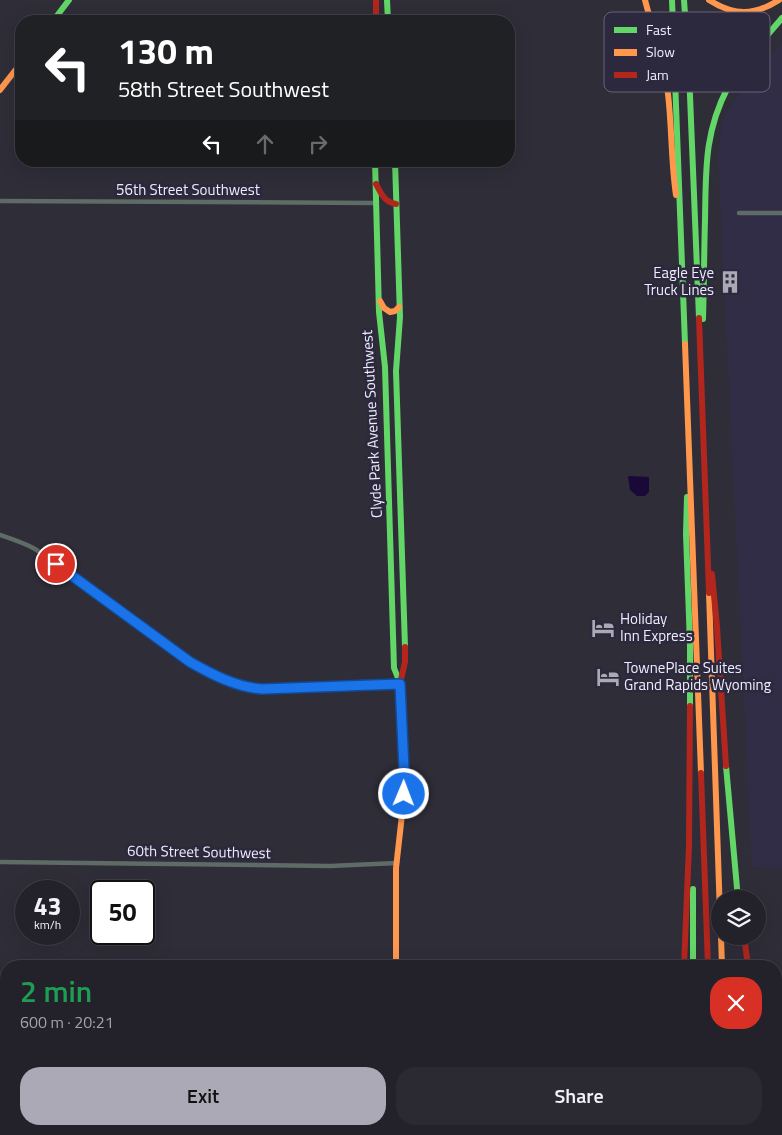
<!DOCTYPE html>
<html lang="en">
<head>
<meta charset="utf-8">
<style>
  :root { --surface:#23222a; --page:#2b2a32; --text:#f1f3f6; --muted:#a3a4a8; --line:#403f47; --accent:#aca9b7 }
  body { margin:0; font-family:"Titillium Web",sans-serif; background:var(--page); color:var(--text); height:100vh; display:flex; flex-direction:column; font-size:19px; white-space:nowrap }
  * { box-sizing:border-box; margin:0 }
  p { font-size:16px; color:var(--muted) }
  .icon { flex:none; width:28px; height:28px; fill:none; stroke:currentColor; stroke-width:2; stroke-linecap:round; stroke-linejoin:round }
  .map { position:relative; flex:1; overflow:hidden }
  .details { position:absolute; left:0px; top:960px; width:782px; height:175px; display:flex; flex-direction:column; background:var(--surface); border-radius:20px 20px 0 0; box-shadow:0 5px 20px #0002,0 0 0 1px var(--line) }
  .details>* { flex:none }
  .banner { position:absolute; left:15px; top:15px; width:500px; height:152px; border-radius:20px; box-shadow:0 5px 20px #0002,0 0 0 1px var(--line); background:#202124; color:#fff; overflow:hidden }
  .buttons { position:absolute; left:711px; top:890px; display:grid; gap:10px }
  .buttons a { display:grid; place-items:center; width:55px; height:55px; border-radius:50%; background:var(--surface); box-shadow:0 5px 20px #0002,0 0 0 1px var(--line); font-size:25px }
  .speed { position:absolute; left:15px; top:880px; display:flex; gap:10px; font-size:25px; font-weight:700; text-align:center }
  .speed>* { display:grid; place-content:center; width:65px; height:65px; border-radius:50%; background:var(--surface); box-shadow:0 5px 20px #0002,0 0 0 1px var(--line); line-height:1 }
  .speed small { font-size:12px; font-weight:400 }
  .speed .limit { border:2px solid #111; border-radius:8px; background:#fff; color:#111 }
  .pin { position:absolute; display:grid; place-items:center; width:42px; height:42px; color:#fff; margin:-21px; border:2px solid #fff; border-radius:50%; box-shadow:0 1px 5px #0007 }
  .me { position:absolute; width:55px; margin:-28px; rotate:1deg; stroke-linejoin:round; filter:drop-shadow(0 0 4px #0008) }
  .turn { display:flex; align-items:center; gap:18px; height:105px; padding:0 20px; font-size:22px }
  .turn .icon { width:65px; height:65px; stroke-width:2.5 }
  .turn b { display:block; font-size:35px; line-height:42px }
  .lanes { display:flex; align-items:center; height:48px; padding:0 20px; background:#0003; justify-content:center; gap:25px; direction:ltr }
  .lanes .off { opacity:.35 }
  .round { display:grid; place-items:center; flex:none; width:52px; height:52px; border-radius:20px; background:var(--page) }
  .headline { display:flex; align-items:center; justify-content:space-between; height:85px; padding:0 20px }
  h1 { font-size:30px; font-weight:600; line-height:38px; color:#1e9e55 }
  .cta { display:flex; gap:10px; margin-top:auto; padding:10px 20px }
  .cta a { flex:1; height:58px; border-radius:20px; background:var(--accent); color:#111; font-size:20px; font-weight:600; line-height:58px; text-align:center }
  .cta a+a { background:var(--page); color:var(--text) }
  .map>svg:first-child { display:block }
  .built { fill:#322d47 }
  .water { fill:#1a0838 }
  .lines { fill:none; stroke-linecap:round; stroke-linejoin:round }
  .street { stroke:#5f6b67; stroke-width:4.5 }
  .fast { stroke:#63d668; stroke-width:6 }
  .slow { stroke:#ff974d; stroke-width:6 }
  .jam { stroke:#b3261e; stroke-width:6 }
  .route-casing { stroke:#114b97; stroke-width:12 }
  .route { stroke:#1a73e8; stroke-width:9 }
  .labels { text-anchor:middle; stroke-width:5; stroke-linejoin:round; paint-order:stroke }
  .street-label { font-size:15px; fill:#efecfb; stroke:#2c283d }
  .poi-label { font-size:15px; fill:#efecfb; stroke:#2c283d; text-anchor:start }
  .key { fill:#2c283d; stroke:#666376; stroke-width:1 }
  .key-label { font-size:14px; fill:#efecfb }
</style>
</head>
<body>
<div class="map">
<svg width="782" height="1135" viewBox="0 0 782 1135">
  <rect width="100%" height="100%" fill="#2f2d38"/>
  <polygon class="built" points="782,44 782,868 752,867 718,156 722,120 740,92"/>
  <polygon class="water" points="630,476 649,477 649,492 645,496 637,496 630,490 628,477"/>
  <g class="lines">
    <g class="street">
      <polyline points="0,201 375,203"/>
      <polyline points="739,213 782,213"/>
      <path d="M0,535C12,539 24,543 35,549C52,560 69,572 85,584C110,603 136,622 161,641C191,663 223,687 262,689L400,684"/>
      <polyline points="0,862 330,866 397,863"/>
    </g>
    <g class="fast">
      <polyline points="387,0 388,21"/>
      <polyline points="672,0 685,344"/>
      <polyline points="684,0 689,71 699,318"/>
      <polyline points="53,21 69,0"/>
      <polyline points="375,161 379,312 385,367 394,668 400,683"/>
      <polyline points="395,161 400,317 396,371 405,647"/>
      <path d="M703,319C704,286 704,253 705,220C706,170 704,133 728,87C742,61 763,41 782,18"/>
      <polyline points="687,497 686,534 690,645 690,706"/>
      <polyline points="726,766 738,899"/>
      <polyline points="693,889 693,966"/>
      <polyline points="397,1129 398,1135"/>
      <polyline points="728,1129 728,1135"/>
    </g>
    <g class="slow">
      <path d="M645,0C653,31 664,62 668,94C672,128 671,162 676,195"/>
      <path d="M709,0C734,16 754,16 779,0"/>
      <polyline points="0,90 21,63"/>
      <polyline points="380,301 384,308 390,312 395,311 399,307"/>
      <polyline points="685,344 701,773"/>
      <polyline points="709,593 720,915"/>
      <polyline points="721,936 722,966"/>
      <polyline points="396,966 396,868 403,806"/>
      <polyline points="776,1090 782,1105"/>
      <polyline points="714,1129 714,1135"/>
      <polyline points="752,1129 752,1135"/>
      <polyline points="641,1135 644,1129"/>
    </g>
    <g class="jam">
      <polyline points="376,0 376,21"/>
      <path d="M376,184C381,193 384,202 396,204"/>
      <polyline points="699,318 709,593"/>
      <polyline points="712,574 717,627 726,766"/>
      <polyline points="701,773 708,966"/>
      <polyline points="403,806 404,778 400,684 405,662 405,647"/>
      <polyline points="744,936 748,966"/>
      <polyline points="684,966 689,846 690,706"/>
      <polyline points="694,1129 694,1135"/>
    </g>
  </g>
  <g class="lines">
    <defs>
      <path id="route" d="M56,564L190,662C213,675 236,687 262,689L400,684L404,769V794"/>
    </defs>
    <use href="#route" class="route-casing"/>
    <use href="#route" class="route"/>
  </g>
  <defs>
    <symbol id="building-bare" viewBox="-9 -9 18 18"><path d="M-4-6H4V6H1V3H-1V6H-4ZM-2.5-4.3h1.7v1.8h-1.7ZM.8-4.3h1.7v1.8H.8ZM-2.5-1h1.7V.8h-1.7ZM.8-1h1.7V.8H.8Z" fill="#aca9b7" stroke="#2c283d" stroke-width="2.5" paint-order="stroke"/></symbol>
    <symbol id="hotel-bare" viewBox="-9 -9 18 18"><path d="M-6-4.5h1.5V1H6V5H4.5V3h-9V5H-6ZM-4 0a1.8 1.8 0 1 1 3.6 0ZM.5 0V-2.5h3Q6-2.5 6 0Z" fill="#aca9b7" stroke="#2c283d" stroke-width="2.5" paint-order="stroke"/></symbol>
  </defs>
  <g fill-rule="evenodd">
    <use href="#building-bare" x="714" y="266" width="32" height="32"/>
    <use href="#hotel-bare" x="587" y="612" width="32" height="32"/>
    <use href="#hotel-bare" x="592" y="661" width="32" height="32"/>
  </g>
  <g class="labels">
    <g class="street-label">
      <text x="188" y="195">56th Street Southwest</text>
      <text transform="translate(372 424) rotate(-93)" y="5">Clyde Park Avenue Southwest</text>
      <text transform="translate(199 852) rotate(1)" y="5">60th Street Southwest</text>
    </g>
    <g class="poi-label">
      <text x="714" y="278" text-anchor="end">Eagle Eye<tspan x="714" dy="17">Truck Lines</tspan></text>
      <text x="620" y="624">Holiday<tspan x="620" dy="17">Inn Express</tspan></text>
      <text x="624" y="673">TownePlace Suites<tspan x="624" dy="17">Grand Rapids Wyoming</tspan></text>
    </g>
  </g>
  <rect x="604" y="12" width="166" height="80" rx="8" class="key"/>
  <rect x="614" y="27" width="23" height="6" fill="#63d668"/>
  <rect x="614" y="49" width="23" height="7" fill="#ff974d"/>
  <rect x="614" y="72" width="23" height="6" fill="#b3261e"/>
  <g class="key-label">
    <text x="646" y="35">Fast</text>
    <text x="646" y="57">Slow</text>
    <text x="646" y="80">Jam</text>
  </g>
</svg>
<div class="buttons">
<a><svg class="icon" aria-label="layers" viewBox="0 0 24 24"><path d="M12 4l9 5-9 5-9-5zM3 14l9 5 9-5"/></svg></a>
</div>
<div class="speed"><div>43<small>km/h</small></div><div class="limit">50</div></div>
<div class="pin" style="left:56px;top:564px;background:#d93025"><svg class="icon" aria-label="arrive" viewBox="0 0 24 24"><path d="M6 21V4h12l-3 4 3 4H6"/></svg></div>
<svg class="me" style="left:404px;top:794px" viewBox="-20 -20 40 40"><circle r="17" fill="#1a73e8" stroke="#fff" stroke-width="3"/><path d="M0-11L8 9 0 5-8 9z" fill="#fff"/></svg>
<div class="banner">
<div class="turn"><svg class="icon" aria-label="left" viewBox="0 0 24 24"><path d="M17 20v-9H6M10 6l-5 5 5 5"/></svg><div><b>130 m</b>58th Street Southwest</div></div>
<div class="lanes"><svg class="icon" aria-label="left" viewBox="0 0 24 24"><path d="M17 20v-9H6M10 6l-5 5 5 5"/></svg><svg class="icon off" aria-label="ahead" viewBox="0 0 24 24"><path d="M12 20V5M6 11l6-6 6 6"/></svg><svg class="icon off" aria-label="right" viewBox="0 0 24 24"><path d="M7 20v-9h11M14 6l5 5-5 5"/></svg></div>
</div>
<section class="details">
<div class="headline"><div><h1>2 min</h1><p>600 m · 20:21</p></div><a class="round" style="background:#d93025;color:#fff"><svg class="icon" aria-label="close" viewBox="0 0 24 24"><path d="M6 6l12 12M18 6L6 18"/></svg></a></div>
<div class="cta"><a>Exit</a><a>Share</a></div>
</section>
</div>
</body>
</html>
